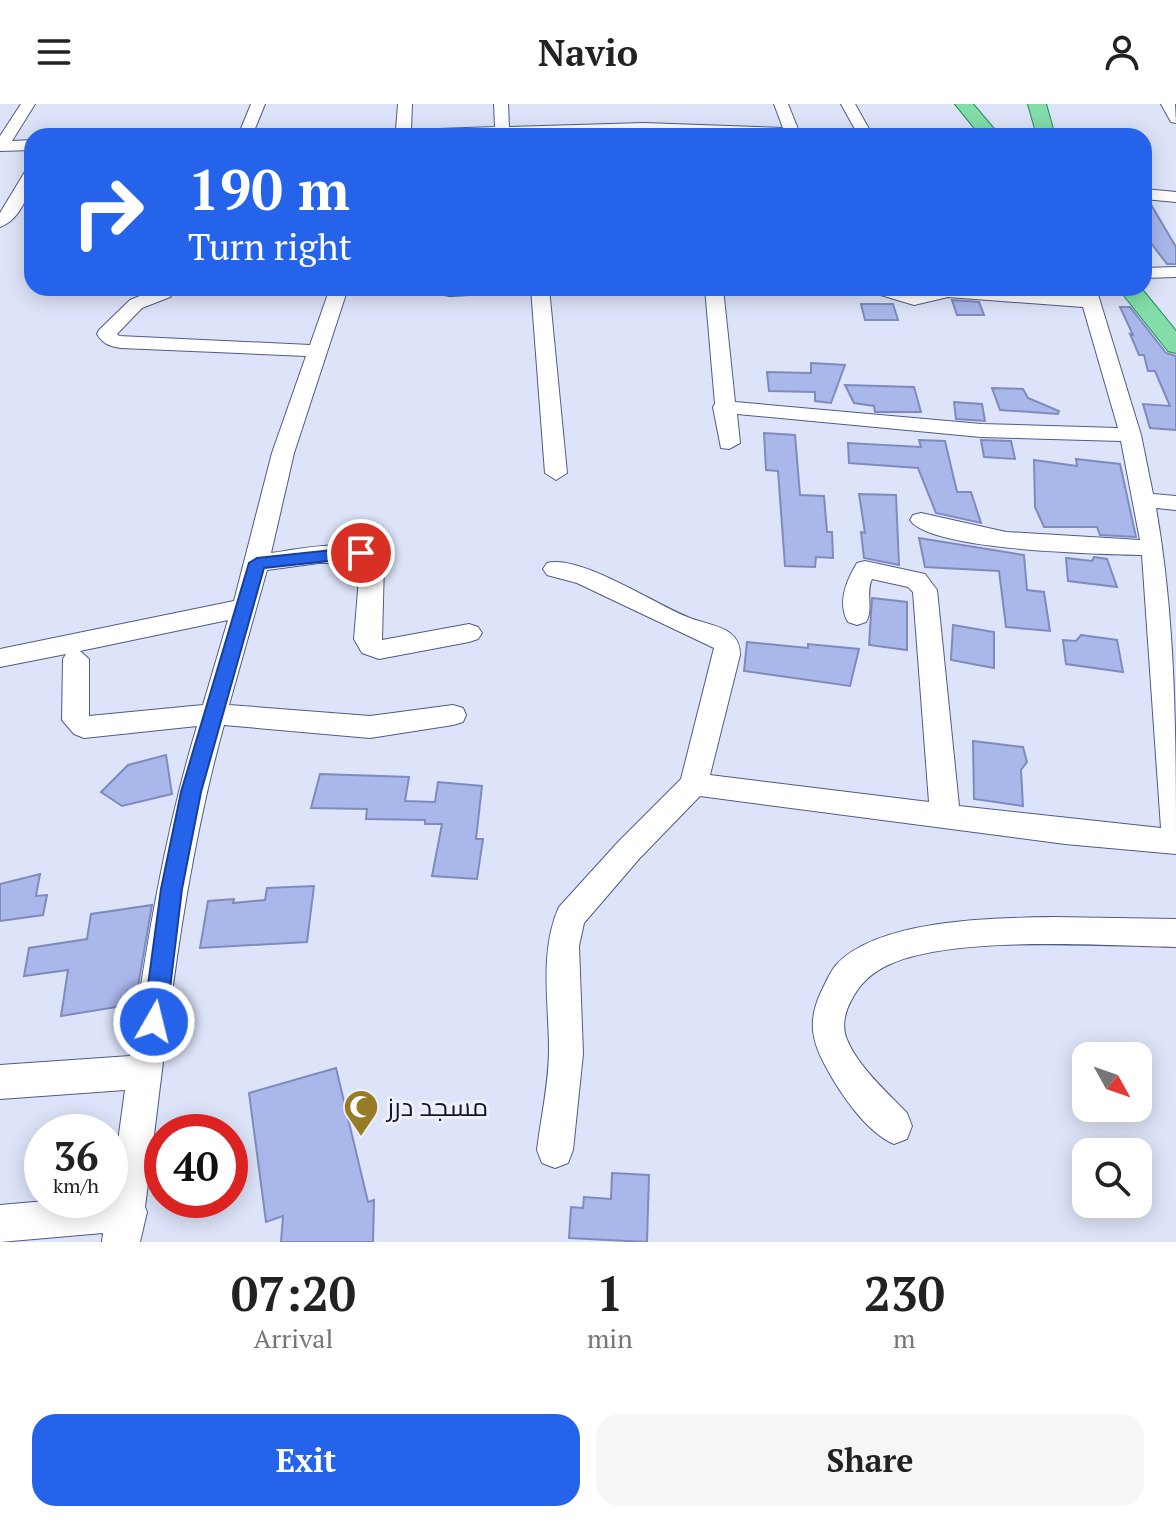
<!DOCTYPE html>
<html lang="en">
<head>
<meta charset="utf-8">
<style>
  :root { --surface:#fff; --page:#f6f6f6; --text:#222; --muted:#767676; --accent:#2563eb }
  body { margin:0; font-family:"PT Serif",Cairo,serif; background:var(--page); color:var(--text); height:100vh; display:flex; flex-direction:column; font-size:30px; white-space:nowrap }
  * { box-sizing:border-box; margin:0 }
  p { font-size:26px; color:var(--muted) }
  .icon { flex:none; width:44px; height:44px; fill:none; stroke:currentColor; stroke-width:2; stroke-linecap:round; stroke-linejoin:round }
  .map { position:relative; height:1138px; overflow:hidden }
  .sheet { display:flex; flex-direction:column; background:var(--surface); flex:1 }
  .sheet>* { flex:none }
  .hud { position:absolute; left:24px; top:24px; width:1128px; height:168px; border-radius:24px; box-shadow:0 4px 20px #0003; background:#2563eb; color:#fff; overflow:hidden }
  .needle { width:52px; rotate:130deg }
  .fabs { position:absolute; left:1072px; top:938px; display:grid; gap:16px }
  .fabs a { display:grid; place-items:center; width:80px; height:80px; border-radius:16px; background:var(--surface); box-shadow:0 4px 20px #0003; font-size:40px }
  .speed { position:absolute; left:24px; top:1010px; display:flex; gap:16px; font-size:40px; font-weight:700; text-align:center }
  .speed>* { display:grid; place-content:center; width:104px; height:104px; border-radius:50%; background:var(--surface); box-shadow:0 4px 20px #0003; line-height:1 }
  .speed small { font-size:20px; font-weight:400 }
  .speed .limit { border:12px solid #d22; background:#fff; color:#111 }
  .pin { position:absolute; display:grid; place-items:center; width:68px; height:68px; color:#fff; margin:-34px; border:4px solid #fff; border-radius:50%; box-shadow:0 2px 8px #0007 }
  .me { position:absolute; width:88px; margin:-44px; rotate:8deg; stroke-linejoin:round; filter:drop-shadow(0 0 6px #0008) }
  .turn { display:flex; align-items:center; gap:28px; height:168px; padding:0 32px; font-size:36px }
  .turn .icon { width:104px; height:104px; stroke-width:2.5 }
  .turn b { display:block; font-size:56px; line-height:68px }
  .eta { display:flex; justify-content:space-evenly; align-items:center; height:136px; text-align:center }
  .eta b { font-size:48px; font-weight:600; line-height:56px }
  .primary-button { display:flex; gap:16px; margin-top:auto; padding:16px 32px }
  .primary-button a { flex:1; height:92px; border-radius:24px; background:var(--accent); color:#fff; font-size:32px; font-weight:600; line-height:92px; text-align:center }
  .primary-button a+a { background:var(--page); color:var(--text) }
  header { display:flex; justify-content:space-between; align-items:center; height:104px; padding:0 32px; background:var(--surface); font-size:36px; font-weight:600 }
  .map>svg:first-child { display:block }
  .building { fill:#a9b7eb; stroke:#7e8bbc; stroke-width:2 }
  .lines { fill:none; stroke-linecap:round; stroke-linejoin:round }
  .minor-casing { stroke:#4f5b88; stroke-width:2 }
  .major-casing { stroke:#248957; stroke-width:2 }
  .minor { fill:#fff; fill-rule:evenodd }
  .major { fill:#82dda9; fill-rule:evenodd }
  .route { fill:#2563eb; stroke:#184099; stroke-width:2 }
  .labels { text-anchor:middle; stroke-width:6; stroke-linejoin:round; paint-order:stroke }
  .near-poi-label { font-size:26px; fill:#121629; stroke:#eef1fc; text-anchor:start }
</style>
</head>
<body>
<header><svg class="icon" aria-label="menu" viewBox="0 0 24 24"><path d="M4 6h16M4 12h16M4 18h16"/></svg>Navio<svg class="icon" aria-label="person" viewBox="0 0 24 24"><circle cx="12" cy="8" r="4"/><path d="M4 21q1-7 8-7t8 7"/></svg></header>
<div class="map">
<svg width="1176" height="1138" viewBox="0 0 1176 1138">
  <rect width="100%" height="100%" fill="#dde4f9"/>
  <g class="building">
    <polygon points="1144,98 1150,99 1176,143 1176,160 1167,160 1144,130"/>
    <polygon points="952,196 979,198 984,211 957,211"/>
    <polygon points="861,200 893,200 898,216 865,216"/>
    <polygon points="1120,203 1130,203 1166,249 1176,252 1176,326 1150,324 1143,300 1170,302 1155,267 1148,267 1144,251 1139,251 1130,230 1133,231"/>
    <polygon points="811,259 845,261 831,299 815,297 815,288 769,287 767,268 811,269"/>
    <polygon points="845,281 914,283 921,308 875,308 874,302 854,299"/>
    <polygon points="992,284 1023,285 1028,294 1059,307 1058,310 1000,306"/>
    <polygon points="954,298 982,300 985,317 956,315"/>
    <polygon points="764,329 795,331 800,391 824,392 827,428 832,428 833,454 816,453 815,463 785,462 778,367 766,366"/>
    <polygon points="919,336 945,337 957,388 971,388 981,419 936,409 918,364 849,359 848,339 921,343"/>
    <polygon points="981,336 1011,337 1015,355 984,353"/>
    <polygon points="1076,355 1120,360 1136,433 1100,431 1097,423 1044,423 1035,403 1034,356 1077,362"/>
    <polygon points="859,390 896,391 899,461 864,454 861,428 865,429"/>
    <polygon points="919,434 1024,451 1027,486 1044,488 1050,527 1006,523 999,467 925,463"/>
    <polygon points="1094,453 1107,455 1117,483 1068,477 1066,454 1092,457"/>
    <polygon points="872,494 907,498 907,546 869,541"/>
    <polygon points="953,521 994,528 994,564 951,556"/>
    <polygon points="1081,531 1117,536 1123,568 1066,560 1063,536 1076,537"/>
    <polygon points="747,538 808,544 808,540 859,545 850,582 744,567"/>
    <polygon points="973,637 1023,643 1027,658 1021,666 1023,702 974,695"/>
    <polygon points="166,651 172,690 122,702 101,688 128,661"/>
    <polygon points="320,670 409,673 405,697 435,698 438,678 482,682 476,735 483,735 477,775 432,772 442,720 425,720 425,716 366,715 367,705 311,704"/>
    <polygon points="40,770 36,792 47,791 43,811 0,817 0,780"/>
    <polygon points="314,782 307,838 200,844 208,797 234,795 233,799 265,796 267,784"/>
    <polygon points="152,801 135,900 61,912 68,866 24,872 29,844 87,835 91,810"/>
    <polygon points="336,964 368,1098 374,1096 373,1138 281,1138 283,1112 266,1118 249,989"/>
    <polygon points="612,1069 649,1071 647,1138 569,1134 571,1103 583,1104 584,1093 611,1095"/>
  </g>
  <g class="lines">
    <defs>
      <g id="minor">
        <polygon points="21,0 35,0 12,37 32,36 32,46 0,47 0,32"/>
        <polygon points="251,0 265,0 252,32 238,32"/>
        <polygon points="398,0 412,0 411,26 495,23 494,0 508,0 509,23 644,19 783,24 774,0 788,0 798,25 856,27 841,0 855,0 873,32 644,27 340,32 347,28 396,26"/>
        <polygon points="1161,0 1175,0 1176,19 1171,18"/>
        <path d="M32,64C32,85 22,115 0,123V109L26,66Z"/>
        <polygon points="1144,85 1176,88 1176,98 1144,95"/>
        <polygon points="1176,163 1176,173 1144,174 1144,164"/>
        <path d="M159,184H178L170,193L142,204L117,230L119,232L310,241L330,184H348L294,349L271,449C300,445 366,430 384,459L382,536L469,520L478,523L482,529L478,535L469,538L379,555L362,549L354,535L360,462L357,459H319L267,466L229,601L370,612L453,601L463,604L466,611L463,618L453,621L370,634L224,621C180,779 166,942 145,1103L147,1108L140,1138H102L103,1129L0,1138V1101L57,1096H110L125,986L0,995V961L130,952C147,840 164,731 197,622L84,634L74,630L62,616L63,555L66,550L0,563V545L234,497L272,349L306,252L121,244C109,242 103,240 97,230L99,226L130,196ZM228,516L203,601L89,612V555L80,547Z"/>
        <polygon points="443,184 515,184 506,189 450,192 444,191"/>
        <polygon points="531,184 549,184 567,369 556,376 545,369"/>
        <path d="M705,184H723L735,298L981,320L1118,324L1083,203L948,193L914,201L874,189L871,185L895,184L915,190L942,184H968L1080,192L1078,184H1096L1141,331L1153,390L1176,392V406L1156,404C1176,518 1176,635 1176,750L1065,740L700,692L639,755L584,819L579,842L583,950L573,1046L568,1059L555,1064L542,1059L537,1046C541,1013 549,979 549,946C549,899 539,847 559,803L619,737L681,675L714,544L577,479L547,471L543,465L547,459C580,450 656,501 690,514C702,519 720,521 730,529C738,535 740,542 740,551L710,671L929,698L913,488L908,483L872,475C865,489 874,505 866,518L857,521L848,518C837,499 846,477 857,459L865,457L925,470L937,486L959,702L1161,724L1142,451C1102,450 930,447 910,416L913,411L921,409L1006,428L1140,436L1121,337L981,333L737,310L740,339L729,345L721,344L713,303L715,300Z"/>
        <path d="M1053,813L1176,815V843C1103,842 947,830 884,863C869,871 858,882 851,897C845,907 842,922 846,933C857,962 886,987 907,1009L912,1022L907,1035L894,1040C866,1028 840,989 826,963C811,936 808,916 821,888C825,880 830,868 836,861C878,815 994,814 1053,813Z"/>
      </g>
      <g id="major">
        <polygon points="955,0 973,0 1000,32 981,32"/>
        <polygon points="1028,0 1046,0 1055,32 1037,32"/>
        <polygon points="1118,184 1141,184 1176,227 1176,249 1168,247"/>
      </g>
    </defs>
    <use href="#minor" class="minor-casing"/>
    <use href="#major" class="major-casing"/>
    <use href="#minor" class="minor"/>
    <use href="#major" class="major"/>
  </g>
  <polygon class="route" points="361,443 369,449 366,453 264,464 201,688 182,785 166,918 163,925 154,929 146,925 143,918 161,785 181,688 249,459 257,454"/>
  <defs>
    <symbol id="mosque-pin" viewBox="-11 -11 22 30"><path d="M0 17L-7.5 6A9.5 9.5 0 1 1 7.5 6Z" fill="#967d25" stroke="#eef1fc"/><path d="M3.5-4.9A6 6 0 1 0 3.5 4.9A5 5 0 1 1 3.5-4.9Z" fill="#fff"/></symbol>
  </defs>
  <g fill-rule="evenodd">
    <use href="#mosque-pin" x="341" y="983" width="40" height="54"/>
  </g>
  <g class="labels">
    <g class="near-poi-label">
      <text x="387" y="1012">مسجد درز</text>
    </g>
  </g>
</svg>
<div class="fabs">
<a><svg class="needle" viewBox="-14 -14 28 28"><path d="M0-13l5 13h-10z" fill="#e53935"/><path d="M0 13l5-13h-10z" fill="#767676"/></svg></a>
<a><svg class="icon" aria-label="search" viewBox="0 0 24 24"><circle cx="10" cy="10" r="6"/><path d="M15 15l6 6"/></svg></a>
</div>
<div class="speed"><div>36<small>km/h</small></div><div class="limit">40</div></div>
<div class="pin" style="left:361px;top:449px;background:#d93025"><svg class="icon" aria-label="arrive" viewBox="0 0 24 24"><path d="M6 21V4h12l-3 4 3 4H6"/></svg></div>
<svg class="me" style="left:154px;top:918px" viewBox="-20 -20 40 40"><circle r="17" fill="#2563eb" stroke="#fff" stroke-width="3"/><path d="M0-11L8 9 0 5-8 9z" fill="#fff"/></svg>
<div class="hud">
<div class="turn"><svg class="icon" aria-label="right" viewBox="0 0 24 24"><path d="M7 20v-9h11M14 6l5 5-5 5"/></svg><div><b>190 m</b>Turn right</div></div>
</div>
</div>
<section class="sheet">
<div class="eta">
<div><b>07:20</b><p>Arrival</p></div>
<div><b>1</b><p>min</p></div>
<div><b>230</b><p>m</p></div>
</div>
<div class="primary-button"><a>Exit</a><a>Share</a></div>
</section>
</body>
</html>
